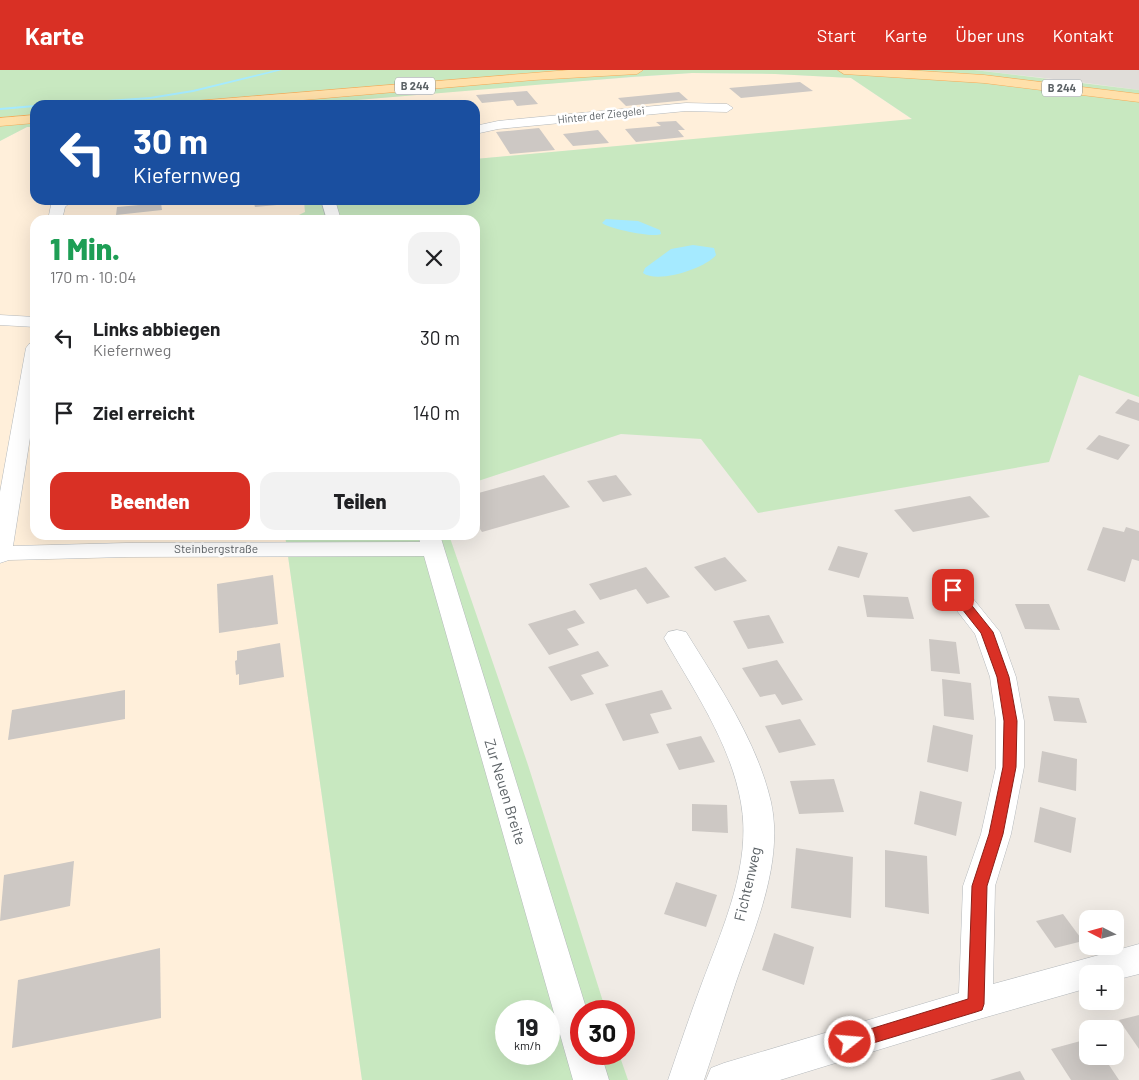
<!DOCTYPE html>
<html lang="de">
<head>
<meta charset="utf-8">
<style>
  :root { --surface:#fff; --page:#f2f2f2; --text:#202124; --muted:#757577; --accent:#d93025 }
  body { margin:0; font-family:Barlow,sans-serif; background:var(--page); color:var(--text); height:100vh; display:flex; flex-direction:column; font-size:19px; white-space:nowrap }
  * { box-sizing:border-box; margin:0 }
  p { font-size:16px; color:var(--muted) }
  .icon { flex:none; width:28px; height:28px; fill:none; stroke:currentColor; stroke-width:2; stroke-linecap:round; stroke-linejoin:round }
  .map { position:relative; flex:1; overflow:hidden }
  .sheet { position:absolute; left:30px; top:145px; width:450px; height:325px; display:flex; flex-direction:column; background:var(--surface); border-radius:15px; box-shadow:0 5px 20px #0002 }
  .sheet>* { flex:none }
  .hud { position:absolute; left:30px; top:30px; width:450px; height:105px; border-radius:15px; box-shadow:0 5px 20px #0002; background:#1a4fa0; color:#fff; overflow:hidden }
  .needle { width:32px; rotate:276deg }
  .controls { position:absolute; left:1079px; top:840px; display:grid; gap:10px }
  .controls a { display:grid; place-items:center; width:45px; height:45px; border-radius:10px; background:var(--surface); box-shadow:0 5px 20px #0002; font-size:25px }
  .speed { position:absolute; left:495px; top:930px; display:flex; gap:10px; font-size:25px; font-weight:700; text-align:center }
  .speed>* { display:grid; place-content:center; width:65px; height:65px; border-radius:50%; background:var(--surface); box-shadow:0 5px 20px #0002; line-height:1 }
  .speed small { font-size:12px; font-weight:400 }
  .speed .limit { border:8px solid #d22; background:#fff; color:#111 }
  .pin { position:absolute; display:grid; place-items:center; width:42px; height:42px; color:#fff; margin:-21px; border-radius:10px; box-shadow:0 2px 8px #0006 }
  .me { position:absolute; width:55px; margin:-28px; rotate:73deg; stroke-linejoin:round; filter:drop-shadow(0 0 4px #0008) }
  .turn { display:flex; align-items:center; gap:18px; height:105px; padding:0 20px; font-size:22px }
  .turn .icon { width:65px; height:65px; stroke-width:2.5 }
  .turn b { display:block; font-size:35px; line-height:42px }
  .round { display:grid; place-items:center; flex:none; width:52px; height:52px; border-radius:15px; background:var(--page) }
  .headline { display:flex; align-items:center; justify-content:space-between; height:85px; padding:0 20px }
  h1 { font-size:30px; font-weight:800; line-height:38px; color:#1e9e55 }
  .primary-button { display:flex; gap:10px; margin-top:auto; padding:10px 20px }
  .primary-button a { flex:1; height:58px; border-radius:15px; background:var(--accent); color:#fff; font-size:20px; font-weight:800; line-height:58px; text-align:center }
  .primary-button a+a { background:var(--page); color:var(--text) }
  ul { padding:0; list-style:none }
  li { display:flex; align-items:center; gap:15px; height:75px; padding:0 20px }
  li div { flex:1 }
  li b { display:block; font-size:19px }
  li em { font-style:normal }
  header { display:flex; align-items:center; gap:30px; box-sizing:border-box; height:70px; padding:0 25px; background:var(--accent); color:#fff }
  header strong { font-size:24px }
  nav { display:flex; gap:28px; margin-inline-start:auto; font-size:18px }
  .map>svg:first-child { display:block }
  .commercial { fill:#ffefda }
  .industrial { fill:#e0ddd9 }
  .green { fill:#c8e8c0; fill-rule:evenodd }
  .water { fill:#a5eaff }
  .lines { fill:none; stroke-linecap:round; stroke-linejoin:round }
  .stream { fill:#a5eaff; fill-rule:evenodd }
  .building { fill:#cdc8c4 }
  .minor-casing { stroke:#b5b9bc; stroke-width:1 }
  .major-casing { stroke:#f7aa57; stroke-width:1 }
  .minor { fill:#fff; fill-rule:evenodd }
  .major { fill:#ffe0aa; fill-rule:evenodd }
  .route { fill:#d93025; stroke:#8d1f18 }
  .labels { text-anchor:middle; stroke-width:5; stroke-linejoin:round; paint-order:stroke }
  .shield { fill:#fff; stroke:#8d9194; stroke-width:1 }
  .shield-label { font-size:11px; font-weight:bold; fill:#5c6266 }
  .far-street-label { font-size:11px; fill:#5c6266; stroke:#fff }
  .street-label { font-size:12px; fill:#5c6266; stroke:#fff }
  .near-street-label { font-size:15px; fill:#5c6266; stroke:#fff }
</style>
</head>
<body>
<header>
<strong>Karte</strong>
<nav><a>Start</a><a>Karte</a><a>Über uns</a><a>Kontakt</a></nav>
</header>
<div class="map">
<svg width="1139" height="1010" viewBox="0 0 1139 1010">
  <rect width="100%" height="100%" fill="#f0ebe5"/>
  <g class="commercial">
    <polygon points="692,3 775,4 851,8 913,50 475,89 475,35 323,35 333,32 527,15"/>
    <polygon points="27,57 35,57 35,130 304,130 305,142 289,150 35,150 35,465 285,465 362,1010 0,1010 0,71"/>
  </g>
  <polygon class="industrial" points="974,0 1139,0 1139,20 1071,11"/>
  <g class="green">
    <polygon points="0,0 974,0 1139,20 1139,327 1079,305 1049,392 758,443 701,369 621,364 475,412 475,150 289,150 305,142 304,130 475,130 475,89 912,49 851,8 775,4 692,3 631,7 333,32 323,35 35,35 35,57 27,57 0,71"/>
    <path d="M285,465H449L528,695L606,941H581V984H619L628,1010H362ZM506,941H549V984H506Z"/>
  </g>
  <g class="water">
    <path d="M606,149L638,151L660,160L661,164C653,168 610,159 602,153Z"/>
    <path d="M693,175L714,178L716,185C706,198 658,214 643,203L645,198L671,179Z"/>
  </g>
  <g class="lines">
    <g class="stream">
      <polygon points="276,0 282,0 193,22 150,29 64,35 47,35 49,34 150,27 193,20"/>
      <polygon points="35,35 35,37 0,40 0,38"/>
    </g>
  </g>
  <g class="building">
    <polygon points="800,12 813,21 741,28 729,18"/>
    <polygon points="527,21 538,34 517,36 513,30 482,33 476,25"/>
    <polygon points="679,22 688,30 626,36 618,28"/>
    <polygon points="676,51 685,60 678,60 684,67 636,72 625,59 661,56 656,52"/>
    <polygon points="539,58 555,80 510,84 496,62"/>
    <polygon points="598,60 609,73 573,76 563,64"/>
    <polygon points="253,130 287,130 288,134 255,137"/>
    <polygon points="161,133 162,140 116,145 117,137"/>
    <polygon points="1128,329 1139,333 1139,351 1115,343"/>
    <polygon points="1099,365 1130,375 1118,390 1086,379"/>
    <polygon points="544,405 570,437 482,462 475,452 475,424"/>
    <polygon points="616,405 632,425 603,432 587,411"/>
    <polygon points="970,426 990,447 913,462 894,440"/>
    <polygon points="1103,457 1124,462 1126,457 1139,461 1139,491 1132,489 1125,512 1087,500"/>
    <polygon points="838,476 868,483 859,508 828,500"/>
    <polygon points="725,487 747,511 715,521 694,497"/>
    <polygon points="646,497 670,527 647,534 636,519 600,530 589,514"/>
    <polygon points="273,505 278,554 219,563 217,514"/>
    <polygon points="863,525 908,527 914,549 867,547"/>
    <polygon points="1015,534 1049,534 1060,560 1025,559"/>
    <polygon points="575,540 585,553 567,559 579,575 549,585 528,554"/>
    <polygon points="769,545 784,573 748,579 733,551"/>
    <polygon points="929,569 956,572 960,604 931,601"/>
    <polygon points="280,573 284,607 239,615 239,604 236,605 235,591 237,590 237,581"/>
    <polygon points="598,581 609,596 581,605 594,624 571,631 548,597"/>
    <polygon points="777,590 803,630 782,635 775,624 760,627 742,598"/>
    <polygon points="942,609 971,613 974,650 944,646"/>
    <polygon points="125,620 125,649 8,670 12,640"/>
    <polygon points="662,620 672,639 650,644 659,663 623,671 605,634"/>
    <polygon points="1048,626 1079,628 1087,653 1054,651"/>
    <polygon points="800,649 816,675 779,683 765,656"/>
    <polygon points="933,655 973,665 968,702 927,692"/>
    <polygon points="701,666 715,692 679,700 666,674"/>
    <polygon points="1042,681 1077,689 1076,721 1038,712"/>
    <polygon points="834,709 844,742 799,744 790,711"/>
    <polygon points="920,721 962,732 956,766 914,754"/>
    <polygon points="692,734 727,735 728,763 692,761"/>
    <polygon points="1040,737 1076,748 1071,783 1034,772"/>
    <polygon points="796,778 853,787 851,848 791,838"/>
    <polygon points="885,780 927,786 929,844 885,837"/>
    <polygon points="74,791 70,836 0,851 4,805"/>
    <polygon points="676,812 717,825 706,857 664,844"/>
    <polygon points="1063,844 1083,871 1055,878 1036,851"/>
    <polygon points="774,863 814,877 804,915 762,900"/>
    <polygon points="160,878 161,948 12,978 18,910"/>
    <polygon points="1139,945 1139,979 1119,950"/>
    <polygon points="1088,969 1088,986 1103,986 1119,1010 1071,1010 1051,979"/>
    <polygon points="1020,1001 1025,1010 990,1010"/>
  </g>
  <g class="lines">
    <defs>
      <g id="minor">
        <polygon points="686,33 727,34 733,38 727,42 686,41 498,59 475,64 475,56 498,51"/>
        <polygon points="56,130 73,130 65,137 62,150 48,150 51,135"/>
        <polygon points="321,130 335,130 341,150 327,150"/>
        <polygon points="0,245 35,247 35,257 0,255"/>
        <polygon points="35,273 35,336 13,476 126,473 420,472 418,465 440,465 587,941 581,941 581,984 601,984 609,1010 573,1010 424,486 126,487 9,490 0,493 0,422 26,278 29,274"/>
        <polygon points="953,512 962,515 1000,562 1016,607 1024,651 1024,697 1011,764 995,816 993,914 1139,874 1139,904 1115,910 1115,904 1088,904 1088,918 976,950 780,1010 706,1010 711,998 724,993 959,923 963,816 981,764 996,697 996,651 990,607 975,564 941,520 944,515"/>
        <path d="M677,560L686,562C718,614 757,671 771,732C784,792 755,857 736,912C725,945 715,977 704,1010H668C679,978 690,945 702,913C723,857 752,794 741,733C731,674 693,619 664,568L668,562Z"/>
      </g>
      <g id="major">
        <polygon points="569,0 643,0 637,4 534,10 245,35 189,35 196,31"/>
        <polygon points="838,0 905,0 984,5 1139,24 1139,32 984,13 844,4"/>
        <polygon points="35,45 35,53 0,56 0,48"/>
      </g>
    </defs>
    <use href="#minor" class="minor-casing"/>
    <use href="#major" class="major-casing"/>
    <use href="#minor" class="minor"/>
    <use href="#major" class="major"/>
  </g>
  <polygon class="route" points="953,516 957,517 993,562 1009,607 1017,651 1016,697 1003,764 987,816 984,934 982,940 976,942 850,980 844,978 842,972 844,967 968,929 972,816 989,764 1003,697 1004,651 997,607 981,563 947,520"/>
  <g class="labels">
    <g class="shield">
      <rect x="395" y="7.5" width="40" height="17" rx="4"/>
      <rect x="1042" y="9.5" width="40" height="17" rx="4"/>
    </g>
    <g class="shield-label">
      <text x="415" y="20">B 244</text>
      <text x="1062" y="22">B 244</text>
    </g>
    <g class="far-street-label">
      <text transform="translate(601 45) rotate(-6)" y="4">Hinter der Ziegelei</text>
    </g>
    <g class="street-label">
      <text x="216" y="483">Steinbergstraße</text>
    </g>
    <g class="near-street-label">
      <text transform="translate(505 722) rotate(73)" y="5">Zur Neuen Breite</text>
      <text transform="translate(748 814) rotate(-77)" y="5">Fichtenweg</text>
    </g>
  </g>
</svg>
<div class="controls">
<a><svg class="needle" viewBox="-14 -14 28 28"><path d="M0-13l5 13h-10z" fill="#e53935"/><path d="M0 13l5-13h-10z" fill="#757577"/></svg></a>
<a>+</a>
<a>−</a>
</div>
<div class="speed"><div>19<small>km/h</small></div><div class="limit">30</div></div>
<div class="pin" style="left:953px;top:520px;background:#d93025"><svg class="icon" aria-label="arrive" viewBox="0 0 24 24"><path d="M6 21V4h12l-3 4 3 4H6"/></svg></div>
<svg class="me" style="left:850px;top:972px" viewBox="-20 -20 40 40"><circle r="17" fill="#d93025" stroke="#fff" stroke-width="3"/><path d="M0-11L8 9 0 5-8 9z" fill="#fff"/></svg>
<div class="hud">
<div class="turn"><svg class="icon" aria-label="left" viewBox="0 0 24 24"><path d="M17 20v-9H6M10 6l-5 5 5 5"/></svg><div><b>30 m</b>Kiefernweg</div></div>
</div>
<section class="sheet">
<div class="headline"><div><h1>1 Min.</h1><p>170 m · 10:04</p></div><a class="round"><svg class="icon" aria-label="close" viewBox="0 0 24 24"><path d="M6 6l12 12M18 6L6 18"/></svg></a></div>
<ul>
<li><svg class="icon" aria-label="left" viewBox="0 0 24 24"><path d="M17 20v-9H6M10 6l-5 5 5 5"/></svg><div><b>Links abbiegen</b><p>Kiefernweg</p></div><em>30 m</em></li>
<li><svg class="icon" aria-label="arrive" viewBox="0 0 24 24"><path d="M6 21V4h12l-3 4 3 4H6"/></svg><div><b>Ziel erreicht</b></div><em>140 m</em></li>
</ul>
<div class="primary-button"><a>Beenden</a><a>Teilen</a></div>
</section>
</div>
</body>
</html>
